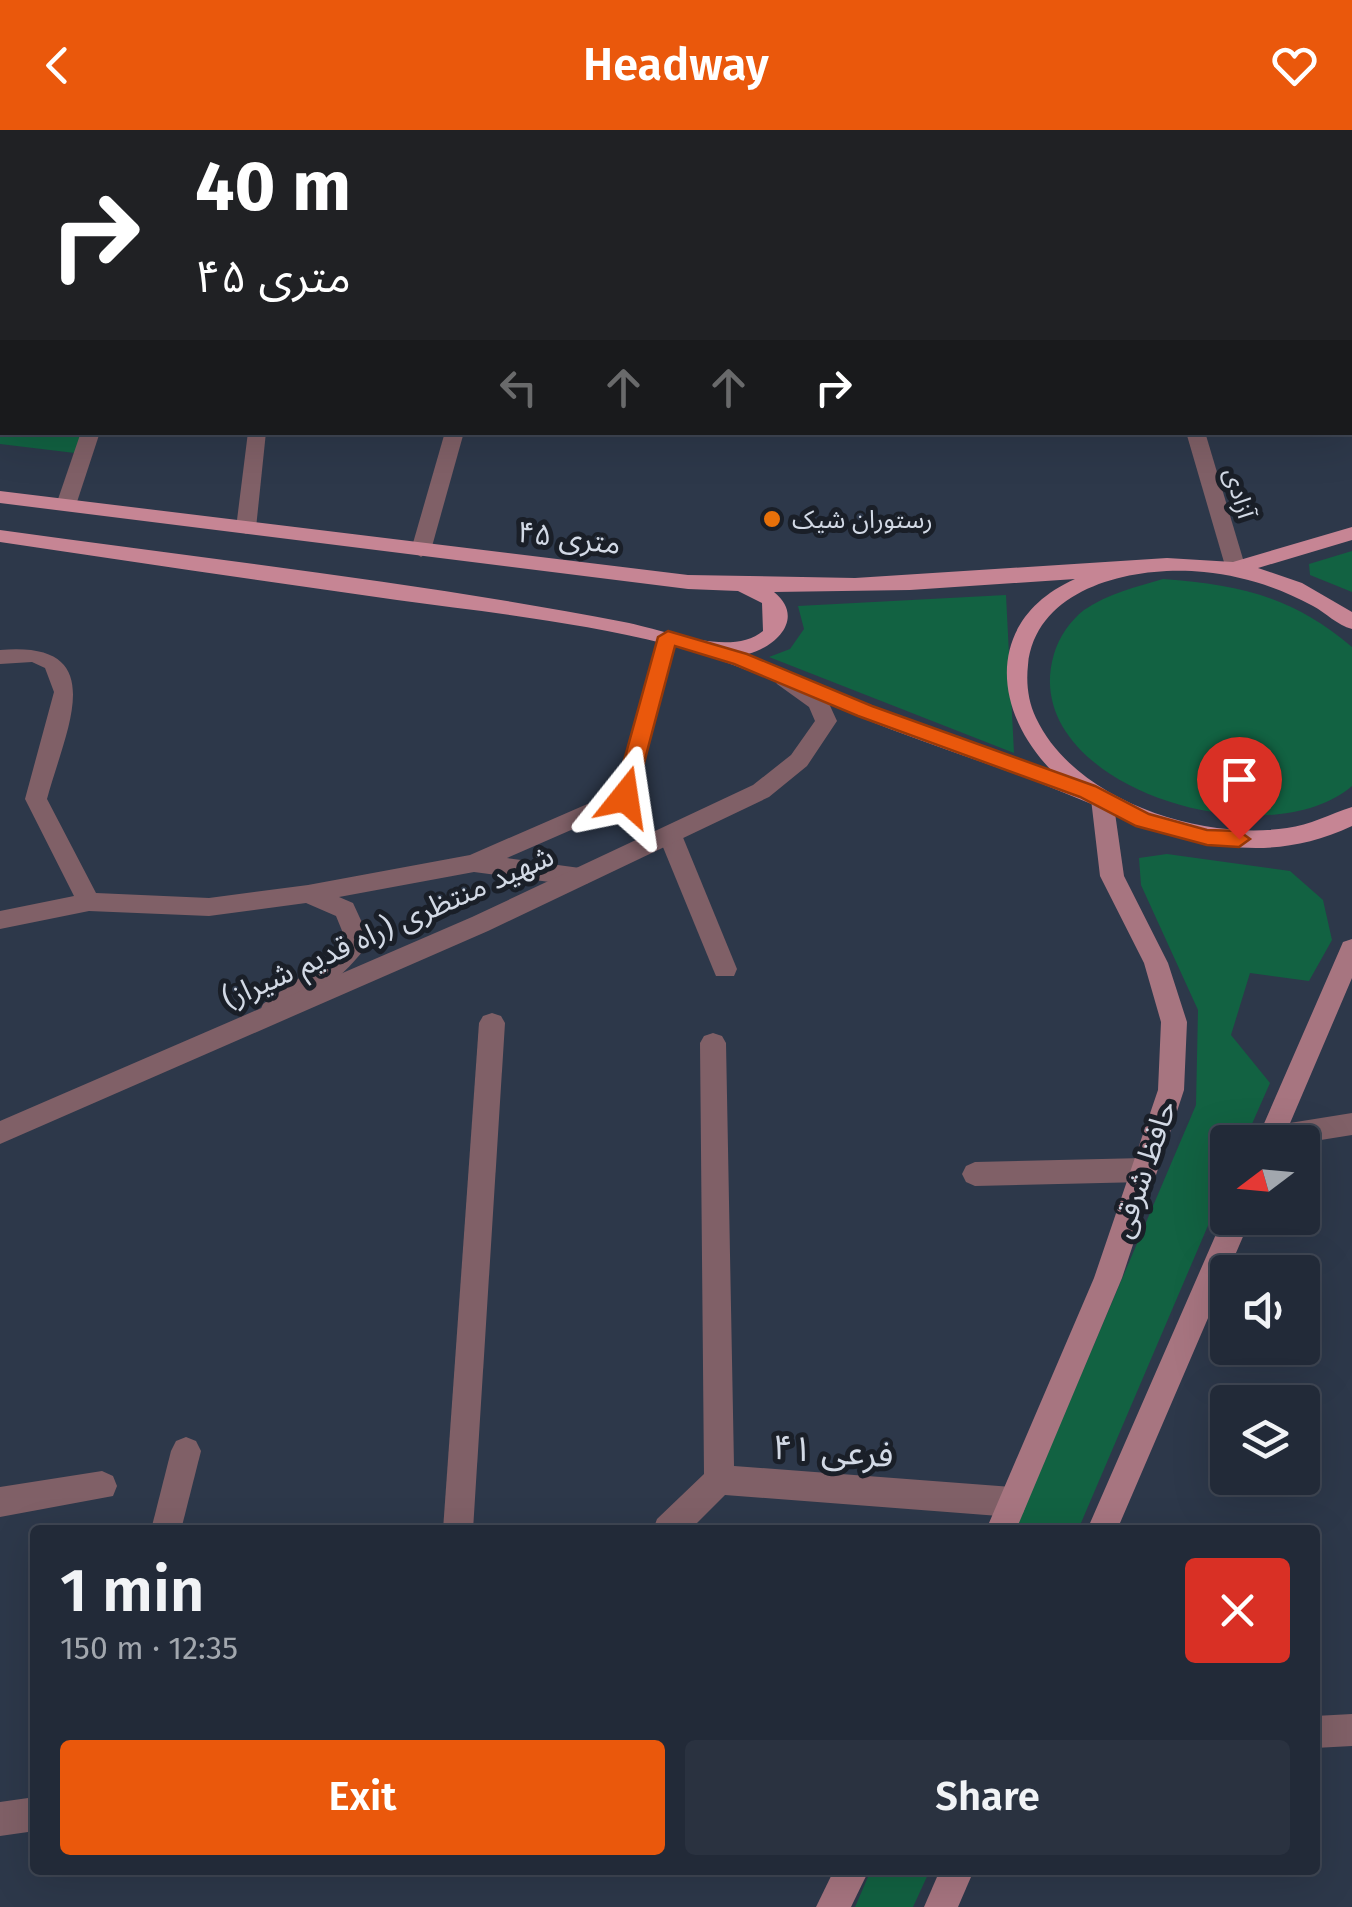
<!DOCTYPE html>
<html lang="en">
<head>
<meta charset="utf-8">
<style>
  :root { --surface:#222a38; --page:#2a3240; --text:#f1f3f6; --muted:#a2a7ae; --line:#3f4653; --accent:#ea580c }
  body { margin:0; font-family:"Fira Sans","Noto Sans Arabic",sans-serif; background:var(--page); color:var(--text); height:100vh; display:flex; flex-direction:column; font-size:38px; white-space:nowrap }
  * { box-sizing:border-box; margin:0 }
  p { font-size:32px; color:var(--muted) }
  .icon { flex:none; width:55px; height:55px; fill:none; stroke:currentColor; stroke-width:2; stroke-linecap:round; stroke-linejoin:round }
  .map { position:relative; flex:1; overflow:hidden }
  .panel { position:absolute; left:30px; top:1395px; width:1290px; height:350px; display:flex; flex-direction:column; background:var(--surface); border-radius:10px; box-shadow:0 10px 40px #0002,0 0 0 2px var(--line) }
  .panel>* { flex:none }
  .hud { position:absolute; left:0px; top:0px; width:1352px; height:305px; box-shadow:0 10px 40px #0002,0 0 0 2px var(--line); background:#202124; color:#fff; overflow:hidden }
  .needle { width:65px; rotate:254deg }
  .fabs { position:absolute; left:1210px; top:995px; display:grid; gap:20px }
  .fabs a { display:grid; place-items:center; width:110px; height:110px; border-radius:10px; background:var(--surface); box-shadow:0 10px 40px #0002,0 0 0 2px var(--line); font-size:50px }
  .pin { position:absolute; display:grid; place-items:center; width:85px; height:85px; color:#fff; margin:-102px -42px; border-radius:50% 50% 50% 0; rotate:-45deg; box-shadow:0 0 10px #0007 }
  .pin .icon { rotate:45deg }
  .me { position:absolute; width:110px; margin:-55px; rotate:15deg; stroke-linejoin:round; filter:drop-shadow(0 0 8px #0008) }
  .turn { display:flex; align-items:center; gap:35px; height:210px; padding:0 30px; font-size:45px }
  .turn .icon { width:130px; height:130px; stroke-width:2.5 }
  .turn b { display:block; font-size:70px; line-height:85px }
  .lanes { display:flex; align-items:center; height:95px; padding:0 30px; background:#0003; justify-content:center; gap:50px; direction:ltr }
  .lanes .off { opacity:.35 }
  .round { display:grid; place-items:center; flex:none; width:105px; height:105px; border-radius:10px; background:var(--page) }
  .summary { display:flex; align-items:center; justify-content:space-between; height:170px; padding:0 30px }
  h1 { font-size:60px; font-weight:600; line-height:75px }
  .primary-button { display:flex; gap:20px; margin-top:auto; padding:20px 30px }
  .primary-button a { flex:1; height:115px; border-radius:10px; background:var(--accent); color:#fff; font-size:40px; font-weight:600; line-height:115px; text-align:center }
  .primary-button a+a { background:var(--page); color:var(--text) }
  header { display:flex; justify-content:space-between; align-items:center; height:130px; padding:0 30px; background:var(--accent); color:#fff; font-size:45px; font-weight:600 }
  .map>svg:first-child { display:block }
  .green { fill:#126242 }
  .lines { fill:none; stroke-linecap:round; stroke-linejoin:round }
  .minor { fill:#806067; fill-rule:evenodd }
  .tertiary { fill:#806067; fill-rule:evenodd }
  .secondary { fill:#a77580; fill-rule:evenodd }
  .primary { fill:#c68594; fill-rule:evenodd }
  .route { fill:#ea580c; stroke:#983908; stroke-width:2.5 }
  .food-dot { fill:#e8710a; stroke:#1a1f28; stroke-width:4 }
  .labels { text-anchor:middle; stroke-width:10; stroke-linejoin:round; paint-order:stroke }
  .far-street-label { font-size:25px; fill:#d2d9e5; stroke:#1a1f28 }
  .far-poi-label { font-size:25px; fill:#d2d9e5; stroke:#1a1f28; text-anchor:start }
  .street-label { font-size:30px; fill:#d2d9e5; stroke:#1a1f28 }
  .near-street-label { font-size:35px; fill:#d2d9e5; stroke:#1a1f28 }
</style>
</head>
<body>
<header><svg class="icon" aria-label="back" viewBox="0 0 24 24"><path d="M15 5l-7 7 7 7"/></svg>Headway<svg class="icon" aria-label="heart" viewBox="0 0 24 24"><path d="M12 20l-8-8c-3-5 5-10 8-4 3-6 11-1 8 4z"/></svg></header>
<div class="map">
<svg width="1352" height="1777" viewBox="0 0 1352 1777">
  <rect width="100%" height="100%" fill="#2d384a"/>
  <g class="green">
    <polygon points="0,88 2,302 90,303 83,324 0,314"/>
    <polygon points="1352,421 1352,462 1310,445 1309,434"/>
    <path d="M1163,449C1240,455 1292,466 1352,517V656C1265,731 1015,654 1054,524C1059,507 1070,491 1084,480C1107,464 1136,457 1163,449Z"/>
    <polygon points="1006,465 1014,623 769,527 790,519 804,499 798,476"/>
    <polygon points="1167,724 1290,741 1323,770 1332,810 1309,851 1250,843 1231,905 1270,953 1244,1012 1228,1012 1227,1051 1078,1400 1015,1400 1196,975 1198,880 1141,755 1139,728"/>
    <polygon points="871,1740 930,1740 913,1777 855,1777"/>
  </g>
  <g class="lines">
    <g class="minor">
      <polygon points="535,0 551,0 551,2 536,2"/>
      <polygon points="1242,0 1258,0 1260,2 1244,2"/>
      <polygon points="2,46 2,61 0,62 0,47"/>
      <rect x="1350" y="126" width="2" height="12"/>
      <polygon points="1350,179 1352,179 1350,190"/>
      <polygon points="81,302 100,302 76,375 66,381 56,375"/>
      <polygon points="248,302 266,302 256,398 246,404 236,398"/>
      <polygon points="445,302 464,302 431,420 421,427 411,420"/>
      <polygon points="1186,302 1205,302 1246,439 1243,444 1236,446 1226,439"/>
      <path d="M668,500L678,507L633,673L507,728L580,738L592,747L588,753L580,756L474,742L339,767L353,773L370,810C355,838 302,881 272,891L263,888L260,881L263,874L330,826L345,808L336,786L306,773L209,786L89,781L0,799V781L74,766L25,669L54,562L45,538L32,532L0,534V520C114,510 65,601 47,669L96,763L209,768L308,755L470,725L615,662L658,507Z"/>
      <polygon points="670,696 682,705 737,839 734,846 716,846 713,839 658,705"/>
      <polygon points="492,883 501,886 505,893 473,1400 443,1400 479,893 483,886"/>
      <polygon points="713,903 722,906 726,913 734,1336 1012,1357 1023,1361 1027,1372 1023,1383 1012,1387 725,1365 690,1400 653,1400 657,1389 704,1344 700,913 704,906"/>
      <polygon points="1352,983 1352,1005 1302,1013 1261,1012 1258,1007 1262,999 1271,996"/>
      <polygon points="1144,1028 1153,1032 1157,1040 1153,1048 1144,1052 975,1056 966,1052 962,1044 966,1036 975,1032"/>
      <polygon points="186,1307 196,1311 201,1321 181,1400 151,1400 171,1321 176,1311"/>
      <polygon points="102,1341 113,1346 117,1356 113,1366 0,1387 0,1357"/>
      <polygon points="1352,1584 1352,1616 1315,1618 1315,1586"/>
    </g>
    <g class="tertiary">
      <polygon points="785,542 826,567 837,591 807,636 769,667 488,801 0,1014 0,991 472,787 753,655 791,625 815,591 809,577 777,554 774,549"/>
      <polygon points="35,1667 35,1701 0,1706 0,1672"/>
    </g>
    <g class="secondary">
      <polygon points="1102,661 1113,669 1124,746 1168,833 1187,892 1184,960 1122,1148 1016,1400 986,1400 1094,1148 1158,960 1161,892 1144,833 1100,746 1091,669"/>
      <polygon points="1352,809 1352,848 1282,1012 1256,1012 1340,819 1343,812"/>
      <polygon points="1227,1079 1228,1088 1251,1088 1117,1400 1087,1400"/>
      <polygon points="834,1740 869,1740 851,1777 816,1777"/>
      <polygon points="940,1740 974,1740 958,1777 924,1777"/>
    </g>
    <path class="primary" d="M0,361L688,445L855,448L1167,428L1233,432L1352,397V410L1258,438L1302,453L1352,482V499C1337,495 1326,483 1313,476C1278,457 1243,446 1204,442C1138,435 1036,455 1028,535C1026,553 1028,571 1036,588C1075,671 1202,711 1287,698C1310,695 1330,684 1352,677V696C1230,753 1133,686 1021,646C966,626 911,608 857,586C794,561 733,530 666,514C578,492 487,482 397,470C265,451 132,432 0,412V400C208,429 418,452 624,492C662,499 731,528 763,501L762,473L738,461L688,459L0,373ZM1075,449C987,488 990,577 1051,640L873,576L748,524C778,516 805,487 774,462L910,460Z"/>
  </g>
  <polygon class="route" points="668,501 747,524 872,576 1095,656 1149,684 1207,700 1239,701 1250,709 1239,717 1207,715 1136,696 1080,667 858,586 734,534 675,516 635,667 632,672 617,672 614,667 658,507"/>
  <circle class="food-dot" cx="772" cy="389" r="10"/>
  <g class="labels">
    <g class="far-street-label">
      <text transform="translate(1240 363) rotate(73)" y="9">آزادی</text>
    </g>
    <g class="far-poi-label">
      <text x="792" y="398">رستوران شیک</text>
    </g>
    <g class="street-label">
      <text transform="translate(569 408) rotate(7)" y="10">۴۵ متری</text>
      <text transform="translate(388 797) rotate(-24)" y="10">شهید منتظری (راه قدیم شیراز)</text>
      <text transform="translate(1144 1039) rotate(-71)" y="10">حافظ شرقی</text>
    </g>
    <g class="near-street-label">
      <text transform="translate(833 1321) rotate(4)" y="12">فرعی ۴۱</text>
    </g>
  </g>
</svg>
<div class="fabs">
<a><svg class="needle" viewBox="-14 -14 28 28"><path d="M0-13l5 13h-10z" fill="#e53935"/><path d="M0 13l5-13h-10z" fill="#a2a7ae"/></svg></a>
<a><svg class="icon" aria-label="sound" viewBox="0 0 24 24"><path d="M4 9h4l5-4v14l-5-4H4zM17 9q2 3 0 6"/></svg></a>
<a><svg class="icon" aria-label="layers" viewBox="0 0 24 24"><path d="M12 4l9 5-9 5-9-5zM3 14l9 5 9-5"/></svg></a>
</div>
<div class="pin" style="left:1239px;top:709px;background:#d93025"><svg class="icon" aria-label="arrive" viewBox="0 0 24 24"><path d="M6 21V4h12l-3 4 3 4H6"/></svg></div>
<svg class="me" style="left:625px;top:667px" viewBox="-20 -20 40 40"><path d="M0-17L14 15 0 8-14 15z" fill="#ea580c" stroke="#fff" stroke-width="4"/></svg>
<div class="hud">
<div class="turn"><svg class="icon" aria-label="right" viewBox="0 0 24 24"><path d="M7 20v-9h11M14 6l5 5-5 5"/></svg><div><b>40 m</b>۴۵ متری</div></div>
<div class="lanes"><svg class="icon off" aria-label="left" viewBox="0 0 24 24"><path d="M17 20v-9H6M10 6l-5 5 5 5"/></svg><svg class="icon off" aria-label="ahead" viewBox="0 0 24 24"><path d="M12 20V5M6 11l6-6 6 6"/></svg><svg class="icon off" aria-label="ahead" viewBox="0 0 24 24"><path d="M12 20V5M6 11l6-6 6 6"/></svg><svg class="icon" aria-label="right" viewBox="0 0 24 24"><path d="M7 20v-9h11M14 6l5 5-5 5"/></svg></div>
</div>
<section class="panel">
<div class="summary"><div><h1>1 min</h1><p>150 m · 12:35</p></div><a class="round" style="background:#d93025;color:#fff"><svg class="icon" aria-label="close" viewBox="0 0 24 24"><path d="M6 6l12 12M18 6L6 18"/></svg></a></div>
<div class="primary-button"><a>Exit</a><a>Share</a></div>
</section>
</div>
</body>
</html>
